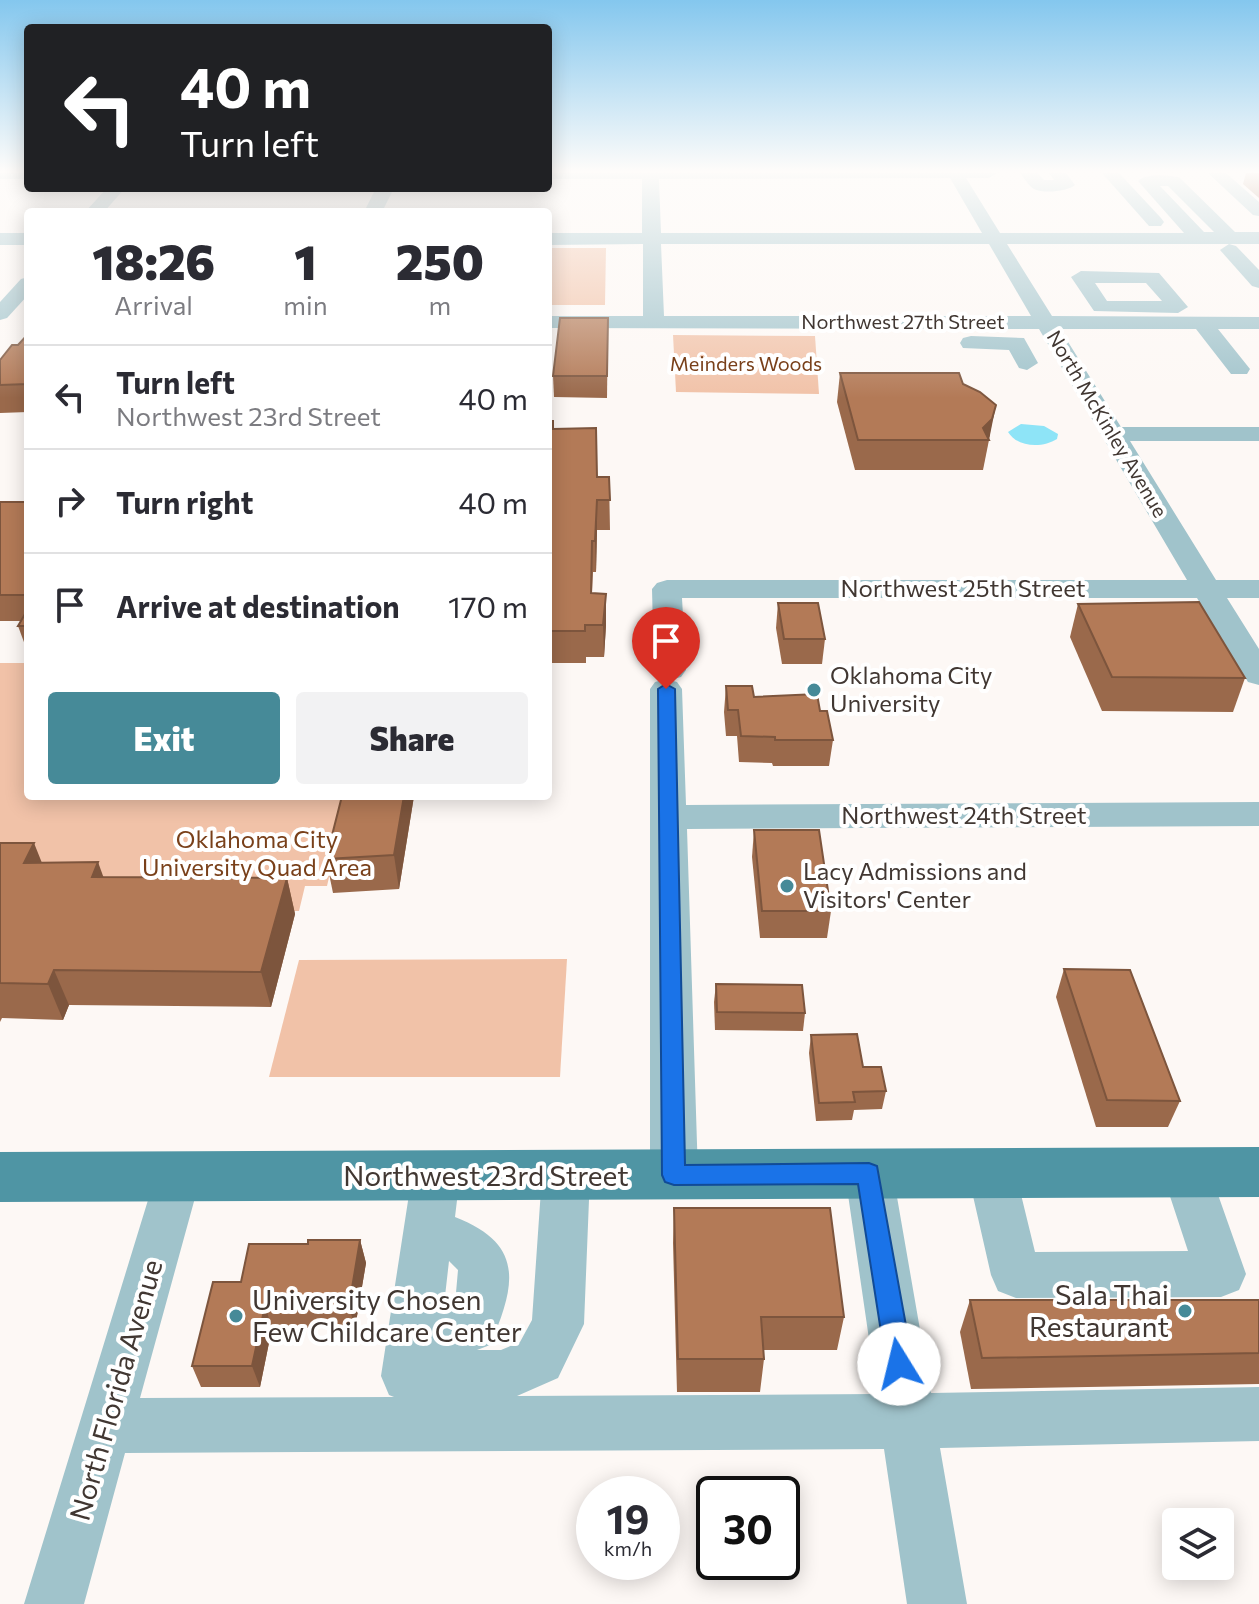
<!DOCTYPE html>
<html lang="en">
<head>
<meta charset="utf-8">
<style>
  :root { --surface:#fff; --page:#f2f2f3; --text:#2b2b33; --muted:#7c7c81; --line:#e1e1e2; --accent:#468a98 }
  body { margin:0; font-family:Commissioner,sans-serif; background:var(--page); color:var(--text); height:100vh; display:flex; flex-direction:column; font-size:30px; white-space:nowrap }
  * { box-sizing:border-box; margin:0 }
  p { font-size:26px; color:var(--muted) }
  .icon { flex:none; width:44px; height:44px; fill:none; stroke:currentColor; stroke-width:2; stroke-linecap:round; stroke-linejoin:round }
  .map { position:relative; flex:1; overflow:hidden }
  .drawer { position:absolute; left:24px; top:208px; width:528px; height:592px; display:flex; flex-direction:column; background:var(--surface); border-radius:8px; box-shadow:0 4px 20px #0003 }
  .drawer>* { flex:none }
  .guide { position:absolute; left:24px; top:24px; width:528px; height:168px; border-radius:8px; box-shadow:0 4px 20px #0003; background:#202124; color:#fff; overflow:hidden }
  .fabs { position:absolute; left:1162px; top:1508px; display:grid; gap:16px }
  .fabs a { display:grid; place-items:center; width:72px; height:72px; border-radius:8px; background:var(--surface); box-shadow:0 4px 20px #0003; font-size:40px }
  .speed { position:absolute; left:576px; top:1476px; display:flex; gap:16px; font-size:40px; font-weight:700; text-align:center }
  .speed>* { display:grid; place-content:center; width:104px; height:104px; border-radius:50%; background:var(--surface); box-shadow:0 4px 20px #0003; line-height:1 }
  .speed small { font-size:20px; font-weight:400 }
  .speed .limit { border:4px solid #111; border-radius:12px; background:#fff; color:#111 }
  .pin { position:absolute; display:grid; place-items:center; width:68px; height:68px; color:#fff; margin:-82px -34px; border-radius:50% 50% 50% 0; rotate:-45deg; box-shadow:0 0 8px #0007 }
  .pin .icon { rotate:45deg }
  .me { position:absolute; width:88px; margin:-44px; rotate:351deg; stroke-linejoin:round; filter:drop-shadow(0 0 6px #0008) }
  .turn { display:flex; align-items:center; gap:28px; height:168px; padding:0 24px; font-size:36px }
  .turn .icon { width:104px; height:104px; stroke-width:2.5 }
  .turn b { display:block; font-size:56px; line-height:68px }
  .eta { display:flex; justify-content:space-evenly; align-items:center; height:136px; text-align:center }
  .eta b { font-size:48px; font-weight:800; line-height:56px }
  .cta { display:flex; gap:16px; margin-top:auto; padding:16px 24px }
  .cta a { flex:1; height:92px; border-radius:8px; background:var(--accent); color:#fff; font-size:32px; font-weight:800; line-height:92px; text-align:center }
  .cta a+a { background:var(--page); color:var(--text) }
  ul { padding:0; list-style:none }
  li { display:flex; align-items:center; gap:24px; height:104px; padding:0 24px; border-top:2px solid var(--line) }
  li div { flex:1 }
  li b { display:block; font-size:30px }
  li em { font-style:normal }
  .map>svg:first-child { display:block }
  .green { fill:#f1c2a8 }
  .water { fill:#8ee4f7 }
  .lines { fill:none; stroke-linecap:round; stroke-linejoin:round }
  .minor { fill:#a0c3cb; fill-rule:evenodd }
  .major { fill:#4f95a4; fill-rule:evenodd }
  .wall { fill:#9a694b }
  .shaded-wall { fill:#7d553d }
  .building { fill:#b37a57; stroke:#7d553d; stroke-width:2 }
  .route { fill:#1a73e8; stroke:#114b97; stroke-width:2 }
  .poi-dot { fill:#468a98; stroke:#fff; stroke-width:3 }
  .labels { text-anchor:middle; stroke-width:8; stroke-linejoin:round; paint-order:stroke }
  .far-street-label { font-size:20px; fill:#413732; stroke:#fff }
  .far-park-label { font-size:20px; fill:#79401a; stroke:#fff }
  .street-label { font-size:24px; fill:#413732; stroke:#fff }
  .poi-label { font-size:24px; fill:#413732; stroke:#fff; text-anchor:start }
  .park-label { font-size:24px; fill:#79401a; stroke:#fff }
  .near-street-label { font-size:28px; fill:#413732; stroke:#fff }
  .near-poi-label { font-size:28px; fill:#413732; stroke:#fff; text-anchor:end }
</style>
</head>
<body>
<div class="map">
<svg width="1259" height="1604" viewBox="0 0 1259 1604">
  <rect width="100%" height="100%" fill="#fdf8f5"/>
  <g class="green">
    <polygon points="548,248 606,248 605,305 548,305"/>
    <polygon points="673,335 815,336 819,394 676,392"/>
    <polygon points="0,663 28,663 28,796 348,796 327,886 305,886 299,911 132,910 0,868"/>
    <polygon points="567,959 560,1077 269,1077 299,960"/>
  </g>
  <path class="water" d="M1021,424L1044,426L1058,434L1057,439C1043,448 1018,448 1008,432Z"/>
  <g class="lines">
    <g class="minor">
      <rect x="0" y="173" width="28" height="6"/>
      <path d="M548,173H997L989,178H966L1000,233H1184L1138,181C1146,173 1167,175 1179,177L1235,232H1259V244H1007L1052,316L1259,317V329H1218L1250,369L1247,374H1231L1196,329H1060L1121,427H1259V441H1130L1216,580H1259V598H1227L1259,649V685L1248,682L1197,598H682L686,670L681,677L670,680L659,677L654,670L652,589L657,583L667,580H1187L1039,329L548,328V316H643V244L548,245V233H642V179H548ZM950,178L982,233H661L659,179ZM1160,186H1168L1214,232H1204ZM661,244H989L1031,316H664Z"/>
      <path d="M1020,173H1037L1044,180H1054L1049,173H1066L1075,185C1068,191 1045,194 1034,189C1029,186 1024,178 1020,173Z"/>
      <polygon points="1102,173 1119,173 1161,218 1164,222 1161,226 1149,226"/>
      <polygon points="1208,173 1226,173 1259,202 1259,216 1253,215"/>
      <polygon points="107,188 125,188 104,212 85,212"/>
      <polygon points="376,188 394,188 382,212 364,212"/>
      <rect x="0" y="233" width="28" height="12"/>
      <polygon points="1229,244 1236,246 1259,270 1259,288 1252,286 1220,250"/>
      <path d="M1081,271L1159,273L1188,307L1178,313L1094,311L1071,277ZM1095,283H1146L1162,301H1107Z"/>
      <polygon points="28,277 28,295 7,318 0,320 0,302 21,279"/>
      <polygon points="971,336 1024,338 1038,363 1027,370 1019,368 1009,350 963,348 960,343 963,338"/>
      <polygon points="666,679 677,682 682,689 686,805 1259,802 1259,826 687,829 698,1175 691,1190 674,1196 657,1190 650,1175 650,689 655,682"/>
      <polygon points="1186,1152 1203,1158 1210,1172 1246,1274 1239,1290 1221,1297 1016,1298 998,1291 991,1275 968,1174 975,1159 992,1153 1009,1159 1016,1174 1035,1252 1188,1251 1162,1172 1169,1158"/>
      <path d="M869,1153L886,1159L893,1174L931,1393L1259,1387V1441L940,1448L967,1604H907L884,1449L125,1453L84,1604H24L160,1161L177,1155L194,1161L201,1176L140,1398L394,1397L389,1395L381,1376L412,1175L419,1160L436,1154L453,1160L460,1175L455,1217C525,1244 516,1285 490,1345L477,1350H501L520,1342L532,1320L542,1175L549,1160L566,1154L583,1160L590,1175L584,1324L558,1378L517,1396L877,1394L845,1174L852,1159ZM449,1261L458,1270L455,1304L444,1305Z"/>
    </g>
    <polygon class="major" points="1259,1147 1259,1197 0,1202 0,1152"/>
  </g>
  <g class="wall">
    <polygon points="1246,173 1259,173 1259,198 1243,184"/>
    <polygon points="608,318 607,398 554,397 553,376"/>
    <polygon points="28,334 28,412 0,413 0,360 18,345"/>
    <polygon points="840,373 963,384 990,435 983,470 855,470 837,402"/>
    <polygon points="548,421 597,477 609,477 610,530 597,530 596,572 593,572 592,593 606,625 604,657 586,657 586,663 548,663"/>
    <polygon points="0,502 28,502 28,626 21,621 0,621"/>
    <polygon points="778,603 825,639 822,664 782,664 776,628"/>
    <polygon points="1078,604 1245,678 1233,712 1102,711 1070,637"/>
    <polygon points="18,626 28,626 28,653"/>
    <polygon points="726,686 754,697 820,711 833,740 829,766 773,766 772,763 739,762 737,736 726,736 724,712"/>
    <polygon points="414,796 399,889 333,893 326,859"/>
    <polygon points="754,830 831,911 827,938 760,938 752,857"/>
    <polygon points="0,843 42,863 104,877 287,878 295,914 271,1007 69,1005 63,1020 2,1018 0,1022"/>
    <polygon points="1064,969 1180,1101 1168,1127 1096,1127 1056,997"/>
    <polygon points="716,984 805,1013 803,1031 715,1030 714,1002"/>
    <polygon points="811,1035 886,1091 882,1109 854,1110 852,1120 816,1121 809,1053"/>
    <polygon points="674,1208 844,1317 837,1350 764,1350 764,1359 760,1392 677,1392 673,1243"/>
    <polygon points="360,1240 366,1263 355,1328 272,1328 260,1387 201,1387 192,1366 241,1282 308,1244"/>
    <polygon points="970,1300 1259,1300 1259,1384 971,1389 960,1332"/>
  </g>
  <g class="shaded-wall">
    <polygon points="996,405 990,435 988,441 983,428"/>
    <polygon points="597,500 597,530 596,572 595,541"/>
    <polygon points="606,594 606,625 604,657 603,625"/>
    <polygon points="404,796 414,796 399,889 394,855"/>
    <polygon points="34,843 48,878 24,863"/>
    <polygon points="98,862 111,898 92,877"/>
    <polygon points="287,878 295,914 271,1007 261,972"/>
    <polygon points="54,970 69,1005 63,1020 48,984"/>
    <polygon points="360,1240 366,1263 355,1328 349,1306"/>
    <polygon points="265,1306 272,1328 260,1387 252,1366"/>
  </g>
  <g class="building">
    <polygon points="560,318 608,318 607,376 553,376"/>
    <polygon points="28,334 28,384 0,385 0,360 12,345 18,345"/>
    <polygon points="840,373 959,373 963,384 980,392 996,405 992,419 983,428 989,440 858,440"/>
    <polygon points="548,421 553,421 553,429 596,428 597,477 609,477 610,500 597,500 595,541 592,541 591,593 606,594 603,625 585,625 585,631 548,631"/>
    <rect x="0" y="502" width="28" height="93"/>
    <polygon points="1199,602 1245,678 1112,677 1078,604"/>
    <polygon points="778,603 818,603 825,639 784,639"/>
    <polygon points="28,609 28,626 18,626"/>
    <polygon points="726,686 752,686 754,697 817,694 820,711 827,711 833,740 775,740 775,737 741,736 738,710 728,710"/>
    <polygon points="342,796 404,796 394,855 326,859"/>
    <polygon points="754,830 819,830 831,911 762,911"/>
    <polygon points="0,843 34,843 24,863 98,862 92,877 287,878 261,972 54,970 48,984 0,983"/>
    <polygon points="1064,969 1130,970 1180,1101 1107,1100"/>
    <polygon points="716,984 802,985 805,1013 717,1012"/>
    <polygon points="857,1034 863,1067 881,1067 886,1091 853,1092 855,1102 819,1103 811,1035"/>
    <polygon points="674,1208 830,1208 844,1317 761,1317 764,1359 678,1359"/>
    <polygon points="308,1240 360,1240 349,1306 265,1306 252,1366 192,1366 213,1282 241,1282 249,1244 308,1244"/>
    <polygon points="970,1300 1259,1300 1259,1353 982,1358"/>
  </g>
  <linearGradient id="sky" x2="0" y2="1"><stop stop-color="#84c7ee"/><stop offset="0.43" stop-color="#fefcfa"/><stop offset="1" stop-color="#fefcfa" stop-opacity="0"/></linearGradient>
  <rect width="1259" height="398" fill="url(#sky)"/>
  <polygon class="route" points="666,684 675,689 685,1165 869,1163 877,1166 913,1364 909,1373 899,1377 890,1373 886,1364 858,1184 674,1185 665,1182 662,1175 658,689"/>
  <g class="poi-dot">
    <circle cx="814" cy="690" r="8"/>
    <circle cx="787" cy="886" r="8"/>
    <circle cx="1185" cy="1311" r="8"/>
    <circle cx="236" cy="1316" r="8"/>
  </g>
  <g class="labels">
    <g class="far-street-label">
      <text x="903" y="329">Northwest 27th Street</text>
      <text transform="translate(1107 424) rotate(59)" y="7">North McKinley Avenue</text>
    </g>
    <g class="far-park-label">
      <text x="746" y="371">Meinders Woods</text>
    </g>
    <g class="street-label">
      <text x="963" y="597">Northwest 25th Street</text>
      <text x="964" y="824">Northwest 24th Street</text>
    </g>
    <g class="poi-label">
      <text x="830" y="684">Oklahoma City<tspan x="830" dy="28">University</tspan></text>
      <text x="803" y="880">Lacy Admissions and<tspan x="803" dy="28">Visitors' Center</tspan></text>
    </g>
    <g class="park-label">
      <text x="257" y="848">Oklahoma City<tspan x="257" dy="28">University Quad Area</tspan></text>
    </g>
    <g class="near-street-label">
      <text x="486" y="1186">Northwest 23rd Street</text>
      <text transform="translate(116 1390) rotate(-74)" y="10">North Florida Avenue</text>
    </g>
    <g class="near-poi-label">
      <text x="1169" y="1305">Sala Thai<tspan x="1169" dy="32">Restaurant</tspan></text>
      <text x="252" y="1310" text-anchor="start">University Chosen<tspan x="252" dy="32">Few Childcare Center</tspan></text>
    </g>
  </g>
</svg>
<div class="fabs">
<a><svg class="icon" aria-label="layers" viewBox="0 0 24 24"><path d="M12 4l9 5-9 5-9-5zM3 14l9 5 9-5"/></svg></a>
</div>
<div class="speed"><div>19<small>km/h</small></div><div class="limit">30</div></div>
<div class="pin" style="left:666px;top:689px;background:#d93025"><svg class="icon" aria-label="arrive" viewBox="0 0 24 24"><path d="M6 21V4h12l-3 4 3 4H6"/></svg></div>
<svg class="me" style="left:899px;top:1364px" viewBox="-20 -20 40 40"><circle r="19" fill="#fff"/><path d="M0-13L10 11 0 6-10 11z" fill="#1a73e8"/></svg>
<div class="guide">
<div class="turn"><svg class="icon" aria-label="left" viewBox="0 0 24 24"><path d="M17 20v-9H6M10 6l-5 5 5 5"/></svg><div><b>40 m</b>Turn left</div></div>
</div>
<section class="drawer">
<div class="eta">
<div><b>18:26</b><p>Arrival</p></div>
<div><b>1</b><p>min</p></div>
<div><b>250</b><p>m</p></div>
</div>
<ul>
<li><svg class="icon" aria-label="left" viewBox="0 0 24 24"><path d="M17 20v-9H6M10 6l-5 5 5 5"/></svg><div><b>Turn left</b><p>Northwest 23rd Street</p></div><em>40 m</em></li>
<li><svg class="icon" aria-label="right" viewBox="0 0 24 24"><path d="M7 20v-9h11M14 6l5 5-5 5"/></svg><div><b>Turn right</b></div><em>40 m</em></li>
<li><svg class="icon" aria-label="arrive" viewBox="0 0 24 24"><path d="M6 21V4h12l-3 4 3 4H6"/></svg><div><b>Arrive at destination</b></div><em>170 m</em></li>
</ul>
<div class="cta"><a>Exit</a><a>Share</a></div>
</section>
</div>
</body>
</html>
